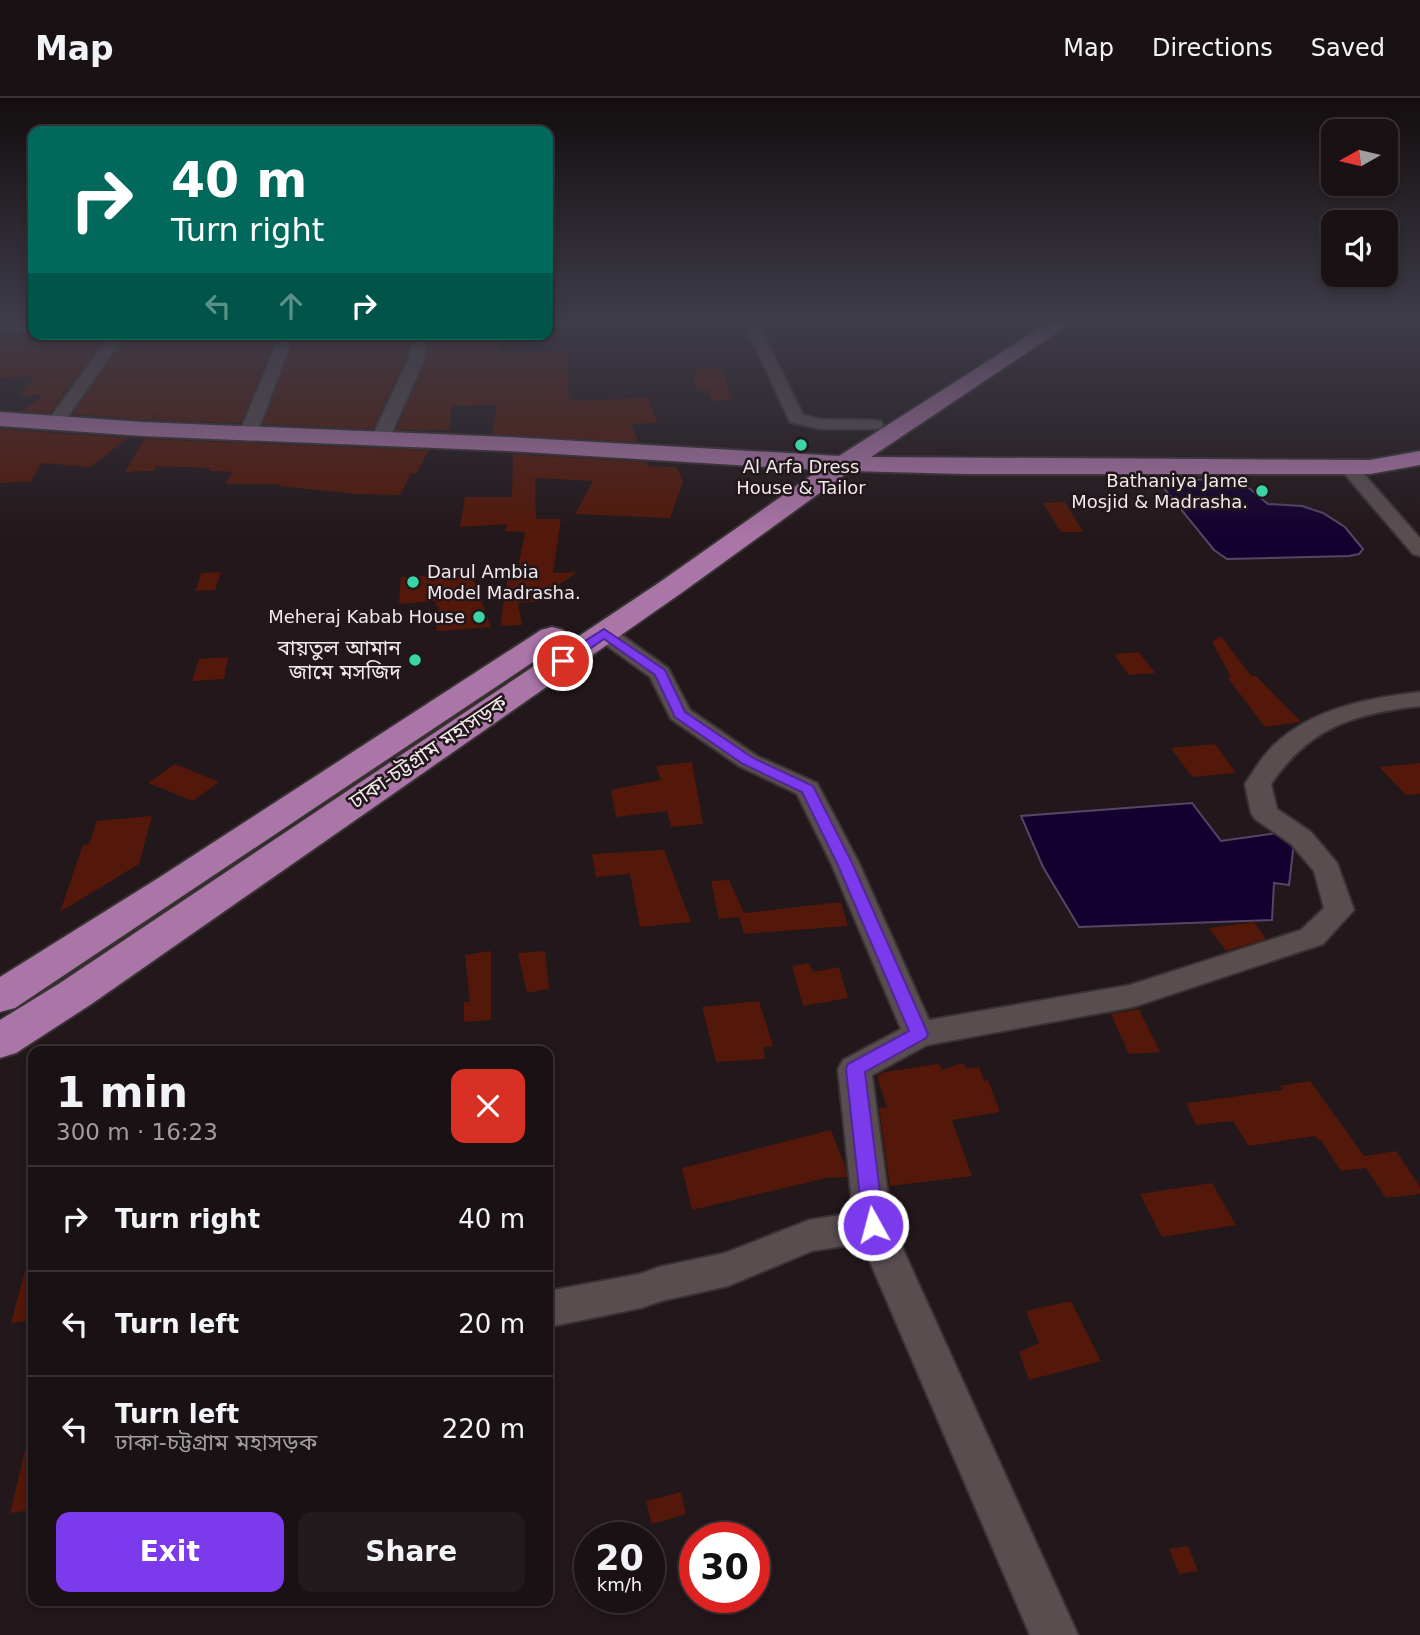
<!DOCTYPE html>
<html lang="en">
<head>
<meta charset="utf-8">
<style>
  :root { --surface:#1a1114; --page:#231a1d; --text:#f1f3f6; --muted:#9f9da0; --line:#383134; --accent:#7c3aed }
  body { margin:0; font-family:"DejaVu Sans","Noto Sans Bengali",sans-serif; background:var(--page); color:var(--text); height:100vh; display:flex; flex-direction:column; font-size:26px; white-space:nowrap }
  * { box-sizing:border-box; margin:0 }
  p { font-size:23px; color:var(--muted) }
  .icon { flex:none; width:38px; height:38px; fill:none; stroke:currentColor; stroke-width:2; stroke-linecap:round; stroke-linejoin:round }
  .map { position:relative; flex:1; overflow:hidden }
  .details { position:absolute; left:28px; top:948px; width:525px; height:560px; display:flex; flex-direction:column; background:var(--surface); border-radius:14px; box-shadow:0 4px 10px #0003,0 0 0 2px var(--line) }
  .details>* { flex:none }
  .top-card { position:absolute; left:28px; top:28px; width:525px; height:214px; border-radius:14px; box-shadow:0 4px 10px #0003,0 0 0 2px var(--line); background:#00695c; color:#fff; overflow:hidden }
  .needle { width:46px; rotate:262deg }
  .buttons { position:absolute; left:1321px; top:21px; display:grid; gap:14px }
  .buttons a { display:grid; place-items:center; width:77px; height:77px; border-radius:14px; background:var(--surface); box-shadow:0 4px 10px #0003,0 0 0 2px var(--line); font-size:35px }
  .speed { position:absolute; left:574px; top:1424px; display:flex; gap:14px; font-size:35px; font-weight:700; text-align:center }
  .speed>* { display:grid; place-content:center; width:91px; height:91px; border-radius:50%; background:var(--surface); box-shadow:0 4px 10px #0003,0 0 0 2px var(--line); line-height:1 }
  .speed small { font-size:18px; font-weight:400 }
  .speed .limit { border:10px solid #d22; background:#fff; color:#111 }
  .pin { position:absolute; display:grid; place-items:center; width:60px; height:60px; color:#fff; margin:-30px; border:4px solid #fff; border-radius:50%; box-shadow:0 2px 7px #0007 }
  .me { position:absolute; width:77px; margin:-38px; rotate:353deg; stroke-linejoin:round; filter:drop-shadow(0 0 5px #0008) }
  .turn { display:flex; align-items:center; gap:24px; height:147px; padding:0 28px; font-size:32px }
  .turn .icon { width:91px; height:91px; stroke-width:2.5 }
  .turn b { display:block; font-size:49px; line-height:60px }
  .lanes { display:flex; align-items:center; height:66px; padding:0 28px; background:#0003; justify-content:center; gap:35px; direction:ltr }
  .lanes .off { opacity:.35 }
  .round { display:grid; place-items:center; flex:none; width:74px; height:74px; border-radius:14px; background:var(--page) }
  .head { display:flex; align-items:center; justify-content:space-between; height:119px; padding:0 28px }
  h1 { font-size:42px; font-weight:700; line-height:52px }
  .cta { display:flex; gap:14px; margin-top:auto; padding:14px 28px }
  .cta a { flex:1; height:80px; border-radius:14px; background:var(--accent); color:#fff; font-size:28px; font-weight:700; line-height:80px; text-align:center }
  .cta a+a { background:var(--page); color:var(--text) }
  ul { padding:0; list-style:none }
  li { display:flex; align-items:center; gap:21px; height:105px; padding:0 28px; border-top:2px solid var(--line) }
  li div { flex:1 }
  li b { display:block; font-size:26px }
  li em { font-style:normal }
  header { display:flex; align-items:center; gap:42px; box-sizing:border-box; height:98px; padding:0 35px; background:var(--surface); border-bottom:2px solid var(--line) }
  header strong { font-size:33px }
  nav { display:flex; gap:38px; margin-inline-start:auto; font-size:24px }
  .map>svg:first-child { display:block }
  .water { fill:#12002e; stroke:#554667; stroke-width:2 }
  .building { fill:#531809 }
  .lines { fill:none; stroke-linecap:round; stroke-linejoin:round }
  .minor-casing { stroke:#393233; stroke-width:4 }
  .highway-casing { stroke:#393233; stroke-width:4 }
  .minor { fill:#594d50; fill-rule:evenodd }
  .highway { fill:#aa75a7; fill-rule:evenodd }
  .route { fill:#7c3aed; stroke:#51269a; stroke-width:2 }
  .poi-dot { fill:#3ad4a5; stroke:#22171a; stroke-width:2.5 }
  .labels { text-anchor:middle; stroke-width:5; stroke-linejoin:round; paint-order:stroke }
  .far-poi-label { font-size:18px; fill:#f1e9eb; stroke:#22171a; text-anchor:end }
  .poi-label { font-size:21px; fill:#f1e9eb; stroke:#22171a; text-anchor:end }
  .street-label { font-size:21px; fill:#f1e9eb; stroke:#22171a }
</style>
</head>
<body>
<header>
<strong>Map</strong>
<nav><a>Map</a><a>Directions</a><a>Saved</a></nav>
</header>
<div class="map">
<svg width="1420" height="1537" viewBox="0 0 1420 1537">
  <rect width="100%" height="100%" fill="#22171a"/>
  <g class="water">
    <polygon points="1238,381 1268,406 1302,408 1323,415 1345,429 1363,451 1359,456 1349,458 1227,461 1214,452 1163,389 1164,384 1172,382"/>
    <polygon points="1192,705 1221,743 1277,735 1294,744 1289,787 1274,785 1272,822 1079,829 1043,769 1021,718"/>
  </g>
  <g class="building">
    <polygon points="33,236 108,236 50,315 22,313 44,297 20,298 35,278 0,280 0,237"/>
    <polygon points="128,236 277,236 241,325 155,322 160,315 151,322 72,316"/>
    <polygon points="296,236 410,236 406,259 373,331 263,326"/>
    <polygon points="430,236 500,239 499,255 568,253 569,303 648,300 658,325 631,326 638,344 492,336 497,307 452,308 449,332 396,332 427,261"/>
    <polygon points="721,269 733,301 712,303 707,292 698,292 694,283 696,271"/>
    <polygon points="0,331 128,340 90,369 41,365 31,383 0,385"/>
    <polygon points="144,341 429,352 416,376 411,375 400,397 357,396 279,388 281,386 225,386 233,374 208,373 211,370 156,368 154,373 125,374"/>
    <polygon points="513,356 646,364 648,368 677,369 683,383 670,420 575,416 593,383 535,380 536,421 561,421 553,475 577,474 535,504 518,505 522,527 500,528 509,471 513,471 514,476 517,476 525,434 505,433 507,426 460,429 465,399 512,399"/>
    <polygon points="1065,404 1083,434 1061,434 1043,405"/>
    <polygon points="221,474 215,492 196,493 201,475"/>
    <polygon points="471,474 491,529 436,533 439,508 435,508 436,503 399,506 401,479"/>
    <polygon points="1221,538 1251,578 1256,578 1301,624 1265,629 1227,579 1231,579 1212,544"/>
    <polygon points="1139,554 1155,575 1129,577 1114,556"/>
    <polygon points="228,559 224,581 192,583 199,561"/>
    <polygon points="1215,646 1236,675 1192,679 1171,650"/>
    <polygon points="692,664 703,726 671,729 667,713 616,719 611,692 661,682 656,668"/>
    <polygon points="1420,665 1420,696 1406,697 1379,669"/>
    <polygon points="175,666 219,684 193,703 148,685"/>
    <polygon points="152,718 139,766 60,814 83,747 89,746 97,723"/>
    <polygon points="664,752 691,824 640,829 630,776 596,779 592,756"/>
    <polygon points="729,782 744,815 841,804 848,828 744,836 739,819 719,821 711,783"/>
    <polygon points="1254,824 1266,841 1226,853 1209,830"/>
    <polygon points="491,853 491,922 464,924 464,904 470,904 465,857"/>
    <polygon points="545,853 549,891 527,895 518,855"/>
    <polygon points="808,865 814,874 839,869 848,900 803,908 792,868"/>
    <polygon points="759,903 773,948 763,949 765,961 716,964 702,909"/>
    <polygon points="1139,911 1160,954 1129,956 1111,916"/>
    <polygon points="963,965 967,970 979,969 984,983 988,982 1000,1014 952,1022 972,1078 890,1088 879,1010 887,1010 877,978 884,974 939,966 942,972"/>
    <polygon points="1310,983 1364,1058 1396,1053 1420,1089 1420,1096 1386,1100 1366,1070 1341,1073 1321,1042 1318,1042 1315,1038 1249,1048 1233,1023 1196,1027 1186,1005 1283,992 1280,988"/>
    <polygon points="831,1032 845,1068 847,1079 826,1080 692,1112 682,1070"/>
    <polygon points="1212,1085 1236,1127 1162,1139 1140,1096"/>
    <polygon points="27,1165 33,1166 33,1222 11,1225"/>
    <polygon points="1071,1203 1101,1263 1029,1282 1019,1254 1039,1245 1026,1213"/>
    <polygon points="26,1349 33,1350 33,1412 10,1415"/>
    <polygon points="681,1394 686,1416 652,1426 646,1403"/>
    <polygon points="1188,1448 1198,1473 1179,1476 1169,1451"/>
  </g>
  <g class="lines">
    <defs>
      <g id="minor">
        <polygon points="743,223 757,223 803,317 820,321 875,322 881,323 883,327 881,331 820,331 790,324"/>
        <polygon points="33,225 33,233 0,234 0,226"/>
        <polygon points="111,236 126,236 61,328 49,328 47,324"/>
        <polygon points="280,236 294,236 257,336 248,341 242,340 239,336"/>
        <polygon points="413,236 427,236 425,260 389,341 386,345 374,345 371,341 409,260"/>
        <polygon points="1348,364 1354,365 1420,440 1420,458 1413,456 1342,373 1339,369"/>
        <path d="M604,528L612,530L668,570L690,612L757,658L817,685L859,765L929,922L1130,887L1301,832L1324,810L1314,773L1291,746L1255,721L1251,715L1245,686C1254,673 1262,658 1274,647C1313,610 1369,600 1420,594V608C1353,616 1310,629 1271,686L1277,711L1311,734L1337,765L1354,812L1323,846L1133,909L927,947L872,977L892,1127L1078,1537H1030L862,1145L812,1153L728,1188L661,1203L641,1210L548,1229V1193L640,1176L659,1169L725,1155L809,1122L853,1115L838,971L843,962L901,931L831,765L797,696L739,668L671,621L650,579L596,540L593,535L596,530Z"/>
      </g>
      <g id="highway">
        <polygon points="1051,223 1074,223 871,359 1370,362 1420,353 1420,367 1370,376 965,376 850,373 680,496 90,907 16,955 0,960 0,922 60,885 660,484 819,372 508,353 142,338 0,328 0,314 142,324 508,339 839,358"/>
        <polygon points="552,529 563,532 567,538 563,544 15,910 0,914 0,879 160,779 541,532"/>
      </g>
    </defs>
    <use href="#minor" class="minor-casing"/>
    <use href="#highway" class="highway-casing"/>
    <use href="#minor" class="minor"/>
    <use href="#highway" class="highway"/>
  </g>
  <linearGradient id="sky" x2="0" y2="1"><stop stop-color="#130d0e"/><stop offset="0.51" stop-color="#3e3c49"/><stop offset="1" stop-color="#3e3c49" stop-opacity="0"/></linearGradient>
  <rect width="1420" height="438" fill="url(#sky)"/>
  <polygon class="route" points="604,531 665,572 685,614 753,660 813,688 852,765 928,936 926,940 865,974 884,1127 881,1134 873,1136 866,1134 863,1127 846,971 848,966 909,933 837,765 802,694 743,666 675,619 655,577 604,541 568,566 558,566 558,560"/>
  <g class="poi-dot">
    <circle cx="801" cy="347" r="7"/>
    <circle cx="1262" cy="393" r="7"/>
    <circle cx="413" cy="484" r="7"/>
    <circle cx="479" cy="519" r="7"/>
    <circle cx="415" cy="562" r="7"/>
  </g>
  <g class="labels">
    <g class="far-poi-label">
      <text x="801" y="375" text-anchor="middle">Al Arfa Dress<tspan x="801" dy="21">House &amp; Tailor</tspan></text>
      <text x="1248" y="389">Bathaniya Jame<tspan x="1248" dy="21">Mosjid &amp; Madrasha.</tspan></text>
      <text x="427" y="480" text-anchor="start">Darul Ambia<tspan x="427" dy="21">Model Madrasha.</tspan></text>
      <text x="465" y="525">Meheraj Kabab House</text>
    </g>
    <g class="poi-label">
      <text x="401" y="557">বায়তুল আমান<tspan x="401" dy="24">জামে মসজিদ</tspan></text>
    </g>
    <g class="street-label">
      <text transform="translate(428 654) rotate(-34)" y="7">ঢাকা-চট্টগ্রাম মহাসড়ক</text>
    </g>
  </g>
</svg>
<div class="buttons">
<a><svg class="needle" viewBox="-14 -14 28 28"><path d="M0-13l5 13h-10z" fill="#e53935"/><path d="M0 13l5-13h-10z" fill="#9f9da0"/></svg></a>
<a><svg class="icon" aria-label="sound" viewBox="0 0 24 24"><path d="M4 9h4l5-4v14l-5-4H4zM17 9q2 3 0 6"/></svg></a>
</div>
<div class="speed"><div>20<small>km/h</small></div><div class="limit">30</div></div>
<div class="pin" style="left:563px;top:563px;background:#d93025"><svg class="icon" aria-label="arrive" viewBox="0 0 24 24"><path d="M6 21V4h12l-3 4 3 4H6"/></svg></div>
<svg class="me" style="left:873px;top:1127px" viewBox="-20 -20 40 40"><circle r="17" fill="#7c3aed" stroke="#fff" stroke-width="3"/><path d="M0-11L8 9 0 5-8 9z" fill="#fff"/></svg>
<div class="top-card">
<div class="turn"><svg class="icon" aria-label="right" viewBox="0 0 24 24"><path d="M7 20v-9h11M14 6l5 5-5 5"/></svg><div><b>40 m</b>Turn right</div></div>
<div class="lanes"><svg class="icon off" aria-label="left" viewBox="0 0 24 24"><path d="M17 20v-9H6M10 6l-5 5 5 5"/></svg><svg class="icon off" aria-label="ahead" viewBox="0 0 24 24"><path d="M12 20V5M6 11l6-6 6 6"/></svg><svg class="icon" aria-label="right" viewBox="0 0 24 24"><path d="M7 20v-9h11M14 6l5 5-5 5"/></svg></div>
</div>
<section class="details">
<div class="head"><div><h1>1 min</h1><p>300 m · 16:23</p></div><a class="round" style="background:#d93025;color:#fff"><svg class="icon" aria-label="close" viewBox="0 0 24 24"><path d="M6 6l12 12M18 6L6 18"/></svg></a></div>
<ul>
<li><svg class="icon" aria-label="right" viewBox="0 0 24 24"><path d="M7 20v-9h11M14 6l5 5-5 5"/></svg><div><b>Turn right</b></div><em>40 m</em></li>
<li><svg class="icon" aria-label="left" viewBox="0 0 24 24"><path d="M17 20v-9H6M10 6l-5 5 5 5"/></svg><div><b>Turn left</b></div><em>20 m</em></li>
<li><svg class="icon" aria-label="left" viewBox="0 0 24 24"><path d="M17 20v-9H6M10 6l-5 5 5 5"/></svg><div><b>Turn left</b><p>ঢাকা-চট্টগ্রাম মহাসড়ক</p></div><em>220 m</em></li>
</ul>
<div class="cta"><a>Exit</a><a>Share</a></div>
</section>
</div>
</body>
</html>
